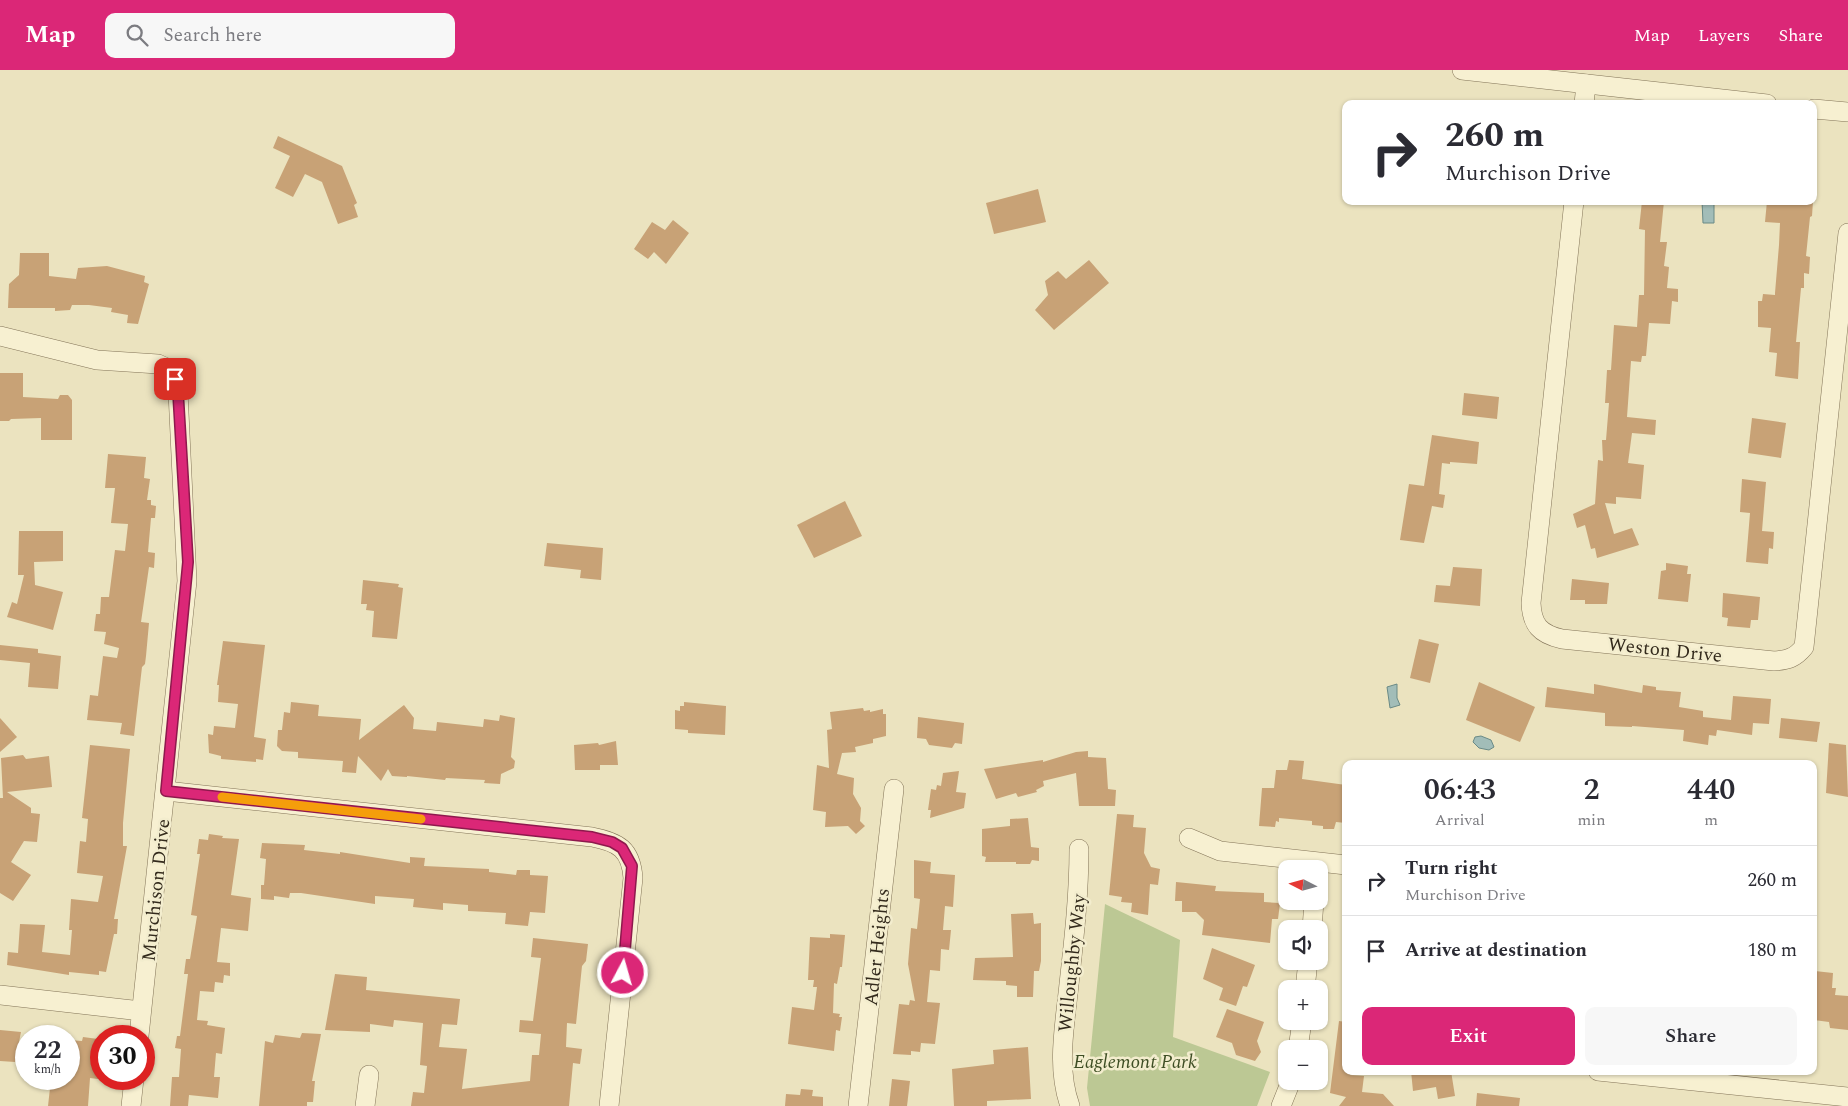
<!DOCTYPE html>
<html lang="en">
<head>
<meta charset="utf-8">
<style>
  :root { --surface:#fff; --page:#f7f7f7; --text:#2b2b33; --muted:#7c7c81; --line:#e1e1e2; --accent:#db2777 }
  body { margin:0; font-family:Spectral,serif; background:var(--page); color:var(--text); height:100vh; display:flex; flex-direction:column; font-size:19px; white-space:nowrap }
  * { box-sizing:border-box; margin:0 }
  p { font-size:16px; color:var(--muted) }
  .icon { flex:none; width:28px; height:28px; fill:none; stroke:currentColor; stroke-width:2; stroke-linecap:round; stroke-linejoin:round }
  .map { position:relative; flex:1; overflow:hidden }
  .side { position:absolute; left:1342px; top:690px; width:475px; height:315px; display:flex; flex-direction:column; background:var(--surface); border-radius:10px; box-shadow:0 1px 4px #0004 }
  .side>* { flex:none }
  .guide { position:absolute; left:1342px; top:30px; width:475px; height:105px; border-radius:10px; box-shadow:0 1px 4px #0004; background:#fff; color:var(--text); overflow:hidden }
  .needle { width:32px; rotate:276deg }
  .buttons { position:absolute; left:1278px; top:790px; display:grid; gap:10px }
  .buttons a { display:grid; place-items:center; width:50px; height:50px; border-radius:10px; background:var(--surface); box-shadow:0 1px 4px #0004; font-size:25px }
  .speed { position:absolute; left:15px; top:955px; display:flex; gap:10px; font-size:25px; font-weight:700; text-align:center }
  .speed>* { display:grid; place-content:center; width:65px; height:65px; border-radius:50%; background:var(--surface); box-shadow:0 1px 4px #0004; line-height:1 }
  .speed small { font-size:12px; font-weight:400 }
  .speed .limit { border:8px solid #d22; background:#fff; color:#111 }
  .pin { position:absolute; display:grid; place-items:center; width:42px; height:42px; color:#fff; margin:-21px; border-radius:10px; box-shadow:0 2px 8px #0006 }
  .me { position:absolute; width:55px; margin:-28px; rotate:6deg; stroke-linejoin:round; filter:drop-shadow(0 0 4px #0008) }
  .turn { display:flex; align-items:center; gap:18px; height:105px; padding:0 20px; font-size:22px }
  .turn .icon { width:65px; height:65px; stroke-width:2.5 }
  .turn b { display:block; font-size:35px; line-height:42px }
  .eta { display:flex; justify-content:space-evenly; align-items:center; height:85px; text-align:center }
  .eta b { font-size:30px; font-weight:600; line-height:35px }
  .action { display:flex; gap:10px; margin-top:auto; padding:10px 20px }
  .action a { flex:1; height:58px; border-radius:10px; background:var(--accent); color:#fff; font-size:20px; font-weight:600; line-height:58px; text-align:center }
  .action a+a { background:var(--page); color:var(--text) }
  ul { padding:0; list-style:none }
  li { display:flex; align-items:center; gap:15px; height:70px; padding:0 20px; border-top:1px solid var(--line) }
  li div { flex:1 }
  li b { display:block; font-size:19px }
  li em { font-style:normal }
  header { display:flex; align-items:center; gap:30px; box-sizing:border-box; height:70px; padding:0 25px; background:var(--accent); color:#fff }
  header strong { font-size:24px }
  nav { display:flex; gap:28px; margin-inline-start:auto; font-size:18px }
  .search { width:350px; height:45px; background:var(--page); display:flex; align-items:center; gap:12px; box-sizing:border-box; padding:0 18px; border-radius:10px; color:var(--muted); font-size:19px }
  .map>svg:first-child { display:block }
  .green { fill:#bcc894 }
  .water { fill:#a2bdb8; stroke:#6a8a86 }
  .building { fill:#c8a276 }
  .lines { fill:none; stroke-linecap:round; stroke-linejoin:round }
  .street-casing { stroke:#837458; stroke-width:20 }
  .street { stroke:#f7f0d1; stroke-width:19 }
  .route-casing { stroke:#8e194d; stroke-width:12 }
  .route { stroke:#db2777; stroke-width:9 }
  .slow { stroke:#f59e0b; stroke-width:9 }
  .labels { text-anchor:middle; stroke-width:5; stroke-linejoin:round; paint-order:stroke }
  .street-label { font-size:19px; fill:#332a1c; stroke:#f3edce }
  .park-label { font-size:19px; font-style:italic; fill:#3e4e24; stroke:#f3edce }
</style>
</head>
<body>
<header>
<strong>Map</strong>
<div class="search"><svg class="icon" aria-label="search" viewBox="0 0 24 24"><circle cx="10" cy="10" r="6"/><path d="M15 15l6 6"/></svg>Search here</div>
<nav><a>Map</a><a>Layers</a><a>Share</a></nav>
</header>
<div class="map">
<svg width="1848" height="1036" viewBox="0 0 1848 1036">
  <rect width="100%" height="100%" fill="#ebe3bf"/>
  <polygon class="green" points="1105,834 1180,870 1173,967 1270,1002 1257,1036 1090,1036 1087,1018"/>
  <g class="water">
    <polygon points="1702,131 1714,131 1714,153 1703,153"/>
    <polygon points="1397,614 1397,628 1400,635 1390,638 1387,617"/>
    <polygon points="1481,666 1491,670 1494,677 1489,680 1479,678 1473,672 1475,667"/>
  </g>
  <g class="building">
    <polygon points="278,66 342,96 357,133 354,135 358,147 338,154 322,112 305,104 293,127 275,118 290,86 273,78"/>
    <polygon points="1038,119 1046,152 994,164 986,133"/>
    <polygon points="1642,131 1664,131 1660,172 1667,172 1664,196 1669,197 1667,218 1678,219 1678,232 1672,231 1670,254 1649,253 1646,286 1642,286 1641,292 1631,291 1627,347 1656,350 1655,365 1632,363 1628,393 1644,395 1641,429 1616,427 1616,434 1605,433 1614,464 1632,458 1639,475 1597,488 1595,478 1591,479 1585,455 1577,458 1573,444 1595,434 1598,390 1603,391 1602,370 1606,370 1609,333 1605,333 1607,300 1611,300 1614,255 1637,257 1639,225 1644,225 1645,160 1639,159"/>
    <polygon points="1767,131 1813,131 1812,146 1810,147 1806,186 1810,187 1809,204 1804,203 1804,218 1801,218 1796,272 1800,272 1798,309 1775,306 1777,283 1769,282 1771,258 1758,257 1758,231 1762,231 1763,224 1775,225 1775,223 1779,175 1780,153 1765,152"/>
    <polygon points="673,150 689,163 666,194 654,182 648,189 634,179 652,152 665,160"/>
    <polygon points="20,183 49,183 49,206 76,209 78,198 107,196 145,206 144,212 149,214 138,254 127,253 128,245 111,242 112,238 89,235 72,235 70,240 55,241 55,238 8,238 9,214 19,205"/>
    <polygon points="1089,190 1109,213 1054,260 1035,240 1048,225 1045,211 1058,201 1066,209"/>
    <polygon points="0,303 23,303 23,327 58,329 60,325 68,325 72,330 72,370 41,370 41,348 11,349 9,351 0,351"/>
    <polygon points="1464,323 1499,327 1497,349 1462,345"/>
    <polygon points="1752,348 1786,353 1781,388 1748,383"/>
    <polygon points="1432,365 1479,372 1477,394 1450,392 1450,394 1442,393 1439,424 1445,425 1443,438 1432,436 1424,473 1400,470 1409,414 1424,416"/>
    <polygon points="108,384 146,387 144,408 150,409 147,430 151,430 151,435 156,436 155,448 151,448 148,482 155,483 154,498 149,497 141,552 149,553 146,586 145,594 142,597 134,666 120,664 122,653 87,650 90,625 98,626 103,586 117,588 119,578 104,574 106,562 94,561 96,544 100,544 101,527 109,527 115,480 125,481 128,454 111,453 115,418 105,418"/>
    <polygon points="1742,409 1766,412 1762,461 1774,462 1773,479 1769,478 1768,494 1746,492 1750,443 1740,442"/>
    <polygon points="845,431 862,466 814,488 797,455"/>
    <polygon points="19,461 63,461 63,491 34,492 35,515 63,522 53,560 7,547 12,532 17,534 24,505 18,505"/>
    <polygon points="547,473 603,478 601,510 580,508 581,500 544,496"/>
    <polygon points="1666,493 1688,496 1687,504 1691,504 1688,532 1658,529 1661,501 1666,500"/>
    <polygon points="1453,497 1482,499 1480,536 1434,532 1436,515 1450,516"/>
    <polygon points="1572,509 1609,513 1607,534 1585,534 1585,530 1570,530"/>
    <polygon points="363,510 399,514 398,517 403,518 397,569 372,567 374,541 366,540 367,534 361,534"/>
    <polygon points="1723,523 1760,527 1758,550 1751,550 1750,558 1727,556 1728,548 1722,547"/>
    <polygon points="1419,569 1439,574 1430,613 1410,608"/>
    <polygon points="223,571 265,575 254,667 266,669 263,690 256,689 256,692 221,689 221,686 209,683 208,664 213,665 214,656 235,658 238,634 218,632 219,615 217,615"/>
    <polygon points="0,575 38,579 38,583 61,586 58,619 28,617 30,593 0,590"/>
    <polygon points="1479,612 1535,637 1520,672 1466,650"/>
    <polygon points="1594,614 1642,623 1643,615 1656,617 1656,620 1681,622 1679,637 1703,641 1703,647 1731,650 1733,626 1771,629 1769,654 1753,653 1752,665 1717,660 1716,666 1709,665 1708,675 1683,671 1684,660 1632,656 1632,657 1605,656 1605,643 1545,637 1547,617 1594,624"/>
    <polygon points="291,632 319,635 318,646 361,649 359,670 404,635 414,648 413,659 436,661 437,652 483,657 484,649 499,651 500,645 515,648 511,687 515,691 514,698 501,704 500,714 484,713 485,710 446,708 445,710 407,706 407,707 392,706 388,699 381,711 358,686 356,703 342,702 343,691 298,688 298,682 282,681 277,676 278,660 282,660 284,642 290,643"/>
    <polygon points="684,632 726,636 725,665 688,663 688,660 675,659 675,640 680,641 680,636 684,636"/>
    <polygon points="863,638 864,641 870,640 870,642 883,639 883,644 886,644 886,666 873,669 873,673 855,677 856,682 842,683 837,704 854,708 853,724 861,738 860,751 865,756 856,764 848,756 825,757 826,742 813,740 817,695 829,698 827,660 832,659 830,642"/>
    <polygon points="918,647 964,653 962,674 955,673 952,678 929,675 926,669 917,668"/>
    <polygon points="0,648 17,667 0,682"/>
    <polygon points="1781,648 1820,652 1817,672 1779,668"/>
    <polygon points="616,671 618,695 600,695 600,700 575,700 574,675 598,673 599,675"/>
    <polygon points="1829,673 1846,675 1848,727 1826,723"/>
    <polygon points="90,675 130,679 123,753 123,776 127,776 114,849 118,849 117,864 114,864 106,902 99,901 99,905 69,902 69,905 7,895 8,882 18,883 20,854 45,855 42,882 70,885 72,860 69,860 71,829 98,832 103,806 77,803 80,771 86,772 88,749 82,748"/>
    <polygon points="1088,681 1088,687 1106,688 1108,719 1116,720 1115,736 1079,736 1076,703 1043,711 1044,716 1036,720 1037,722 1018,727 1016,723 996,729 984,699 1043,690 1043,692 1076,682"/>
    <polygon points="23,685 26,689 49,686 52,717 7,722 31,738 31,743 40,744 37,772 24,771 11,792 31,805 13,831 0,823 0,728 3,728 1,688"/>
    <polygon points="1289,690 1304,691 1302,709 1346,715 1346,753 1336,752 1334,759 1323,759 1323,756 1312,755 1312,751 1279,748 1279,752 1276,751 1275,757 1259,756 1262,718 1274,718 1276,700 1287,700"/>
    <polygon points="959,701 956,722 966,723 964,738 930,748 931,740 928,740 931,719 936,720 937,715 941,716 943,703"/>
    <polygon points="1117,744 1134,745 1133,757 1146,758 1144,783 1151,797 1160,799 1158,815 1150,814 1148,845 1131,842 1132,833 1121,832 1122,827 1109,825"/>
    <polygon points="1028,748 1031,777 1039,778 1039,791 1032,790 1030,794 1016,794 1016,792 985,792 986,787 982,786 982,759 1010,756 1010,749"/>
    <polygon points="209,764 223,766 222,768 239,769 231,825 251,828 248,861 221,858 217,892 230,893 230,906 224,905 223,913 215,912 214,922 200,921 197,950 208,951 207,955 225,958 222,984 216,983 214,1007 220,1007 218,1028 189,1025 188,1036 170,1036 172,1007 179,1007 181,979 175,978 177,966 180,966 188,904 184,904 186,889 190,889 197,846 191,845 200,784 197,784 199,769 208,770"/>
    <polygon points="262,773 305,775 304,780 340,784 340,782 410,793 410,787 425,788 424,796 489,799 489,802 516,805 517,800 530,800 530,805 548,806 545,843 530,842 528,856 505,854 506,843 468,841 468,835 443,833 443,840 413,837 414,829 375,826 375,834 301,823 290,823 289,828 274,826 274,830 261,829 261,815 264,815 266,789 260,788"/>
    <polygon points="914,790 931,792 930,803 955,805 953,837 945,836 943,860 951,860 949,880 941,879 940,901 930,900 927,932 940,933 935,974 921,973 920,982 911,981 911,985 893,984 899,934 909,935 910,930 915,931 908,894 911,858 917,859 920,829 914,828"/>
    <polygon points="1176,812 1216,816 1215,821 1264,823 1264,832 1280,833 1278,849 1272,849 1270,873 1202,865 1204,850 1196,842 1182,842 1182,831 1175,831"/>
    <polygon points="1033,843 1034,854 1041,853 1041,891 1039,901 1034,901 1033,927 1017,927 1017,916 1006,915 1006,911 973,910 975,888 1013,887 1011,844"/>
    <polygon points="830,864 845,865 842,897 840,897 837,914 834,913 833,943 840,944 839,947 842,947 840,961 836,960 834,981 788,974 792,937 814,940 817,917 813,917 814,910 808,910 810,867 830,868"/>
    <polygon points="533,868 588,874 586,891 582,896 576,954 567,953 566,977 582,979 580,994 573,993 569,1036 411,1036 413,1022 424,1023 427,996 420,995 423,953 394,950 393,957 370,954 370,962 325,960 335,904 367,907 366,920 460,929 457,955 442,954 439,977 467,979 462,1019 530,1011 532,985 539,985 541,964 519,962 520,950 533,951 541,888 531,887"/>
    <polygon points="1212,878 1255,895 1247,917 1243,916 1236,936 1219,930 1223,918 1203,909"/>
    <polygon points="1815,901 1833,903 1832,918 1836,918 1835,925 1848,926 1848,960 1830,958 1829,952 1814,950"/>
    <polygon points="1227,939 1264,952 1257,971 1261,982 1255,991 1236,985 1232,973 1216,967"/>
    <polygon points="1339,951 1346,952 1346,1001 1350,1001 1350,1005 1364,1006 1362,1022 1383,1024 1394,1036 1339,1036 1346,1027 1330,1023"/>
    <polygon points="0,960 21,962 15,992 0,991"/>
    <polygon points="302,963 321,964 312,1011 315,1011 313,1032 307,1032 307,1036 259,1036 265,971 273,973 275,965 300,968"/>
    <polygon points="83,967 98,969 96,985 101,985 101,1002 98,1009 90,1008 88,1036 48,1036 51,1009 69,1009 69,970 82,971"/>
    <polygon points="1028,977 1031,1029 987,1031 987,1036 954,1036 952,999 994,994 993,980"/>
    <polygon points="1411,1001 1451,1001 1455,1026 1438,1029 1436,1017 1413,1021"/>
    <polygon points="892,1009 910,1011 907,1036 889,1036"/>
    <polygon points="801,1019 813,1020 812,1026 823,1027 823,1036 785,1036 786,1024 800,1025"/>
    <polygon points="1477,1023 1520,1028 1519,1036 1476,1036"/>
  </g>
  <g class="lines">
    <defs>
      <g id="street">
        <polyline points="1462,0 1767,34"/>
        <polyline points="1584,34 1586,14"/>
        <polyline points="1814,39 1848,42"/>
        <path d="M1574,131L1531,533C1532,555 1540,564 1562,569L1774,591C1788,590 1795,588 1804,577L1848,163"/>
        <polyline points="0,266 97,290 158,294 169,299 175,309 178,322 187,511 139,966"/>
        <path d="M166,721L592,767C618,772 631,779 633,808L609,1036"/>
        <polyline points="1189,768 1220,781 1346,795"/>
        <polyline points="1312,859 1314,831"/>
        <polyline points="1305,919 1308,891"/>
        <polyline points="0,925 141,941"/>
        <polyline points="1298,979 1302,951"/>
        <polyline points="1598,1001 1848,1027"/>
        <polyline points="131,1036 134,1009"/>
        <polyline points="365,1036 369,1005"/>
        <polyline points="858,1036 894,719"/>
        <path d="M1070,1036C1056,997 1065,955 1069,914C1074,869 1079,825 1079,779"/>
        <polyline points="1281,1036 1291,1011"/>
      </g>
    </defs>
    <use href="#street" class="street-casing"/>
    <use href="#street" class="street"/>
  </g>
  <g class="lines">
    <defs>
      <polyline id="route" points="175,309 178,322 188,492 166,721 592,767 612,772 622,778 632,796 623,903"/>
    </defs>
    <use href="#route" class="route-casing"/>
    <use href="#route" class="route"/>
    <polyline class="slow" points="222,727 421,749"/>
  </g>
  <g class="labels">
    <g class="street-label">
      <text transform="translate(1665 579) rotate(6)" y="7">Weston Drive</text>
      <text transform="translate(155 820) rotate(-84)" y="7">Murchison Drive</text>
      <text transform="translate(876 877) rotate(-84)" y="7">Adler Heights</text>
      <text transform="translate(1071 893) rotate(-84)" y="7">Willoughby Way</text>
    </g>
    <g class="park-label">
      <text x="1135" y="998">Eaglemont Park</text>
    </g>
  </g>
</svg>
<div class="buttons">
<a><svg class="needle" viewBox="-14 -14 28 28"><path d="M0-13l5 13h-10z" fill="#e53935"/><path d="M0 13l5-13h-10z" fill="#7c7c81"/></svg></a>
<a><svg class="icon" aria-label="sound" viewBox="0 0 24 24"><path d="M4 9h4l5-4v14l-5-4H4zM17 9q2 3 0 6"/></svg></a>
<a>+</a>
<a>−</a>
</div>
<div class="speed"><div>22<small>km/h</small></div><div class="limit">30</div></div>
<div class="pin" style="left:175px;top:309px;background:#d93025"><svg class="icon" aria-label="arrive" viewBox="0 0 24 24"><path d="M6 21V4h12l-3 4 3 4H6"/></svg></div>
<svg class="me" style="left:623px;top:903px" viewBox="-20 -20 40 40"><circle r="17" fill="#db2777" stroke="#fff" stroke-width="3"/><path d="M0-11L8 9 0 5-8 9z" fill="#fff"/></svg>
<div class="guide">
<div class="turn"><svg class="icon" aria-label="right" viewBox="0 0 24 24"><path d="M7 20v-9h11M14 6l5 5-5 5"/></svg><div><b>260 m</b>Murchison Drive</div></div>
</div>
<section class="side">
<div class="eta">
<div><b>06:43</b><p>Arrival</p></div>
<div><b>2</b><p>min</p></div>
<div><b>440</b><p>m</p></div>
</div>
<ul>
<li><svg class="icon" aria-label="right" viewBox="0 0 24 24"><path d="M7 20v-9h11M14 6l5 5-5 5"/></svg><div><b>Turn right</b><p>Murchison Drive</p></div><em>260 m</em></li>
<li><svg class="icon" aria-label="arrive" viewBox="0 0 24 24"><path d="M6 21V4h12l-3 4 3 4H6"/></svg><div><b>Arrive at destination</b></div><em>180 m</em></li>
</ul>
<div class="action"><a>Exit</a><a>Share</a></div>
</section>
</div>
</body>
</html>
